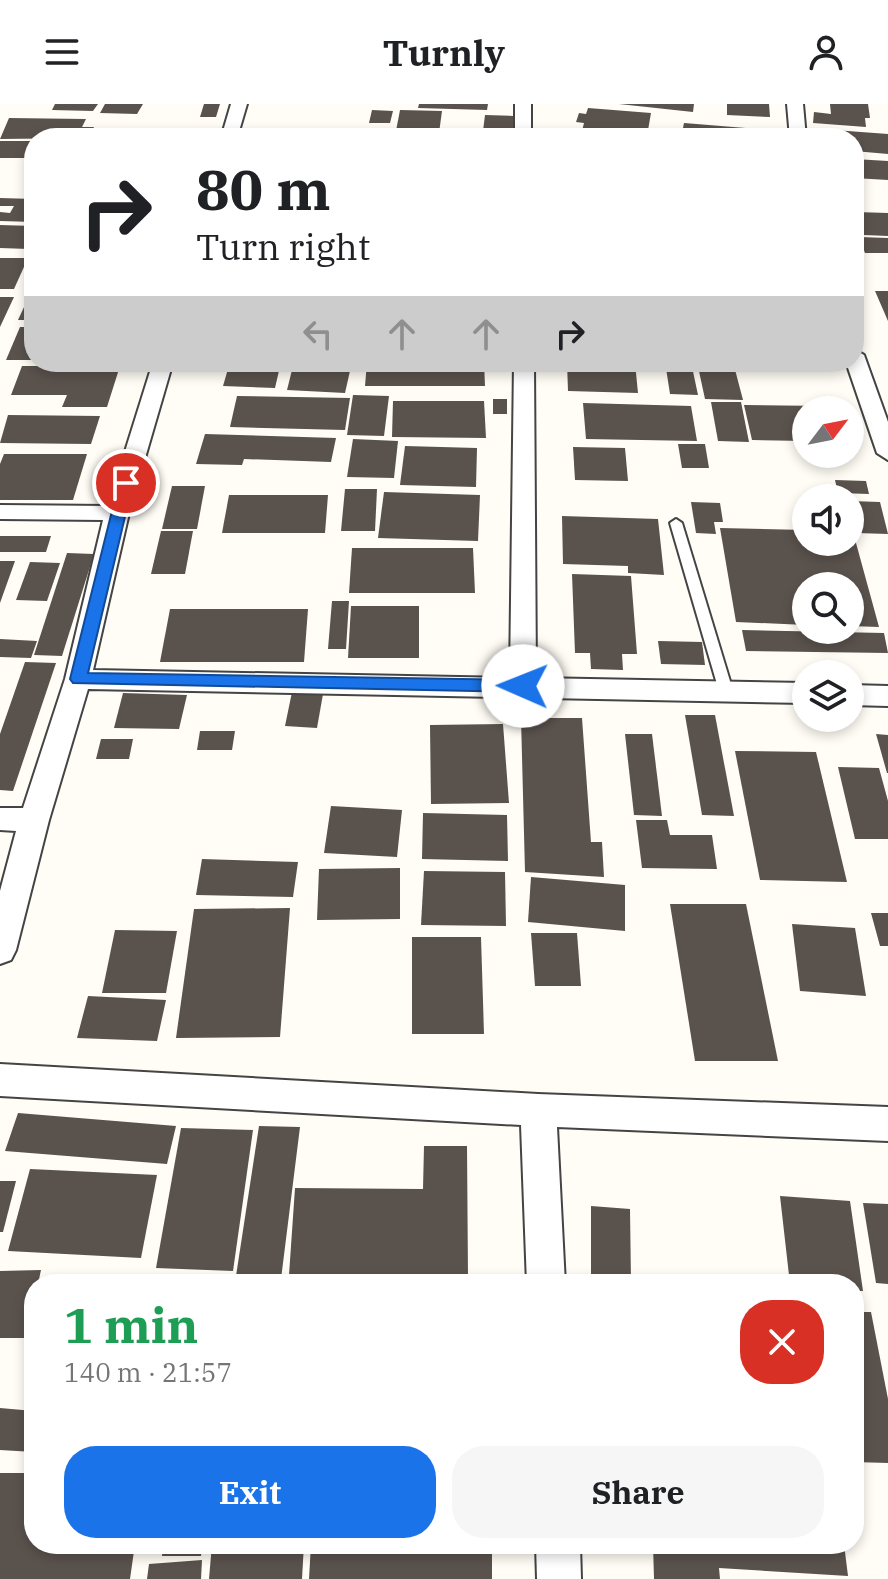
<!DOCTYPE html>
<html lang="en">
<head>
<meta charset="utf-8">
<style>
  :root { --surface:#fff; --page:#f6f6f6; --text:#202124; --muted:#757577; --accent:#1a73e8 }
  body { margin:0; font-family:"IBM Plex Serif",serif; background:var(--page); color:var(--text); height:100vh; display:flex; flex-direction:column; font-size:30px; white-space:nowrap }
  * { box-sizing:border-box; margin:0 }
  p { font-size:26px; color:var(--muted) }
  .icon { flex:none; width:44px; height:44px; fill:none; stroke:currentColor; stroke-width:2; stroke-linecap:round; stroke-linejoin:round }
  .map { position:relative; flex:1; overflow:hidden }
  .sheet { position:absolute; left:24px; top:1170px; width:840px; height:280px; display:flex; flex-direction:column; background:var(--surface); border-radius:32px; box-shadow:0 4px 12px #0003 }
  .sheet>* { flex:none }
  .hud { position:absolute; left:24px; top:24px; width:840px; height:244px; border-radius:32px; box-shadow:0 4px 12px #0003; background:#fff; color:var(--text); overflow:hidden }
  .needle { width:52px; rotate:58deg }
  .fabs { position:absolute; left:792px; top:292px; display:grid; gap:16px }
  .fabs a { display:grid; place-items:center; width:72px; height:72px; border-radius:50%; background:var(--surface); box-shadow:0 4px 12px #0003; font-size:40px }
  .pin { position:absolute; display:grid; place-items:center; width:68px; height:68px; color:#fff; margin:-34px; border:4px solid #fff; border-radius:50%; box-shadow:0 2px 8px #0007 }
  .me { position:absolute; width:88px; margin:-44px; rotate:271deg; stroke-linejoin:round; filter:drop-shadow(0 0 6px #0008) }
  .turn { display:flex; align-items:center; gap:28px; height:168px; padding:0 40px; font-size:36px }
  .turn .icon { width:104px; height:104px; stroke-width:2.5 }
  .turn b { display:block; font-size:56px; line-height:68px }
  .lanes { display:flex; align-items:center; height:76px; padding:0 40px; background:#0003; justify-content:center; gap:40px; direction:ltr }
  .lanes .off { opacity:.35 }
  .round { display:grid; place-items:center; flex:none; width:84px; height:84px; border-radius:32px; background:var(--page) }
  .summary { display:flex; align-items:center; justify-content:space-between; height:136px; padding:0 40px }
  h1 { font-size:48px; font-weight:800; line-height:60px; color:#1e9e55 }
  .cta { display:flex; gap:16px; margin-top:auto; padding:16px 40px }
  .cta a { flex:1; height:92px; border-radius:32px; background:var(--accent); color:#fff; font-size:32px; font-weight:800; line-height:92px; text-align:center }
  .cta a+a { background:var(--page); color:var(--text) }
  header { display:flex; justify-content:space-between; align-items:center; height:104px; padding:0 40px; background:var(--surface); font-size:36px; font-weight:800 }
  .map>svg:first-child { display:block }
  .building { fill:#5a524d }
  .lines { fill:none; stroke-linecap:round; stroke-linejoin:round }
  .service-casing { stroke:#444; stroke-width:4 }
  .minor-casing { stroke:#444; stroke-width:4 }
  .service { fill:#fff; fill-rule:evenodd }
  .minor { fill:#fff; fill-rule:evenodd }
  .route { fill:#1a73e8; stroke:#114b97; stroke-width:2 }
</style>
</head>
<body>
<header><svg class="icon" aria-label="menu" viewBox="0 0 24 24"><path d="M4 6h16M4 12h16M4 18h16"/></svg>Turnly<svg class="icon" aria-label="person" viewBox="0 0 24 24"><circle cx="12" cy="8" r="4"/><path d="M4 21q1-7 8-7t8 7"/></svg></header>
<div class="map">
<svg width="888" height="1475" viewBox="0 0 888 1475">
  <rect width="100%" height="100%" fill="#fffdf5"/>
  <g class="building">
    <polygon points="55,0 98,0 93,7 52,6"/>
    <polygon points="105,0 143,0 137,10 100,9"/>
    <polygon points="204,0 220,0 216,13 200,13"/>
    <polygon points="419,0 488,0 487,6 418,4"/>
    <polygon points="619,0 694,0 693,8"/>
    <polygon points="727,0 769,0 770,13 727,11"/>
    <polygon points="830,0 868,0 870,14 865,14 866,23 813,19 814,8 831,10"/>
    <polygon points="588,4 651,9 647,32 582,27 584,19 576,18 579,9 586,10"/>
    <polygon points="372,6 393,7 390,19 369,19"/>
    <polygon points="400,6 442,7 439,29 396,27"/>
    <polygon points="485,11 514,12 513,28 483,27"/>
    <polygon points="9,14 86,15 82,23 94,23 88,34 0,35"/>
    <polygon points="684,19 771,26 771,34 681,34"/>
    <polygon points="834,26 888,30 888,50 854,47 854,34 834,34"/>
    <polygon points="297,27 367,29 366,34 295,34"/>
    <rect x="0" y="37" width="34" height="17"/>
    <polygon points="854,55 888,57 888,76 854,74"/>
    <polygon points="0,94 34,95 34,118 0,117 0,108 10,109 14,102 0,102"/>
    <polygon points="856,108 888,109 888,132 864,131"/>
    <polygon points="0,121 34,122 34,137 29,145 0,144"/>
    <polygon points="859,133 888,134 888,149 865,149"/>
    <polygon points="0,154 28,154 14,185 0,185"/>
    <polygon points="875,187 888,187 888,217"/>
    <polygon points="31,188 34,188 34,216 18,216"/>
    <polygon points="0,193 14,193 0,223"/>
    <polygon points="20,223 34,223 34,256 6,256"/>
    <polygon points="230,258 281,258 275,284 223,282"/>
    <polygon points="294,258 352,258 345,289 287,286"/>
    <polygon points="367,258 484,258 485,282 365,282"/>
    <polygon points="567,258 635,259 638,289 568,287"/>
    <polygon points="665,258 691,258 698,291 670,290"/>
    <polygon points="697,258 733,258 743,296 705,295"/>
    <polygon points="22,262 120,262 107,303 62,303 67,291 11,291"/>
    <polygon points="353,291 389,292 384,332 347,331"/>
    <polygon points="237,292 350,294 345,326 230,323"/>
    <rect x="493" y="295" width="14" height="15"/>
    <polygon points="393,297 484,297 486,334 392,333"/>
    <polygon points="711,298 741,298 749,338 718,337"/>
    <polygon points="583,299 691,302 697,337 586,335"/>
    <polygon points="744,301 826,302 827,306 806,306 806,337 752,336"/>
    <polygon points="8,311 100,312 91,340 0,339"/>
    <polygon points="205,330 336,334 331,358 244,355 242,361 196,360"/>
    <polygon points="353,335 398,337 394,374 347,373"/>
    <polygon points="678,340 705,340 709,364 682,364"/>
    <polygon points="405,342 477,344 476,383 400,381"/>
    <polygon points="573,343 625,344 628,377 575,376"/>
    <polygon points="4,350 87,350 73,396 0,396 0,360"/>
    <polygon points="835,376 866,377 869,390 838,389"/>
    <polygon points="172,382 205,382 197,425 162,425"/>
    <polygon points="345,385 377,385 375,427 341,427"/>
    <polygon points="384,388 480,391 478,437 378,434"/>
    <polygon points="229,391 328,391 325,429 222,429"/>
    <polygon points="850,397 880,398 888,430 856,429"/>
    <polygon points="691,398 720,399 723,418 714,418 716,430 696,429"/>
    <polygon points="562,412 658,415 664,471 628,469 628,462 563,460"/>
    <polygon points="720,424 806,426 806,438 850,438 850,428 853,428 879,523 850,522 850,482 806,482 806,521 736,518"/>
    <polygon points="161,427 193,427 185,470 151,470"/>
    <polygon points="0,432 51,432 46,448 0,448"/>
    <polygon points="352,444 473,444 475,489 349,489"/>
    <polygon points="67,449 94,450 62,552 34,551"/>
    <polygon points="0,457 15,457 0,499"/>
    <polygon points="30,458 60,459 47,497 16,496"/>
    <polygon points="572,470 631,472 637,550 622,550 623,566 591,565 590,549 575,549"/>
    <polygon points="332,497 349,497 346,545 328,545"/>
    <polygon points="351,502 419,502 419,554 348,554"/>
    <polygon points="170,505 308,505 304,558 160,558"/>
    <polygon points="742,526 884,529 888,549 746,547"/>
    <polygon points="0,535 37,537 31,554 0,553"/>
    <polygon points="658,537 702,538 705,561 661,560"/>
    <polygon points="25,558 56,559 13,687 0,686 0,630"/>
    <polygon points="292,588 323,590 317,624 285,622"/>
    <polygon points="123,589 187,591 179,625 114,624"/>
    <polygon points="685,611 715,611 734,712 702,711"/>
    <polygon points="521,614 582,614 591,738 602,738 604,773 525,768"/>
    <polygon points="503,620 509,699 431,700 430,621"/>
    <polygon points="200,627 235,627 232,646 197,646"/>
    <polygon points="625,630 652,630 662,712 634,711"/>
    <polygon points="876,630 888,631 888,669 887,669"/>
    <polygon points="101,635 133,635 129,655 96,655"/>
    <polygon points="735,647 816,648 847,778 760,776"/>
    <polygon points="838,663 879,664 888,697 888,735 855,735"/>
    <polygon points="331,702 402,706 397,753 324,749"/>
    <polygon points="423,709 507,711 508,757 422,755"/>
    <polygon points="636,716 667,716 670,731 712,731 717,765 642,764"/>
    <polygon points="202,755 298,758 293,793 196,791"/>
    <polygon points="400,764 400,815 317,816 319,765"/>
    <polygon points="424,767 505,768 506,822 421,821"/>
    <polygon points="531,773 625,781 625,827 528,818"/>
    <polygon points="670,800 746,800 778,957 695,957"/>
    <polygon points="290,804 280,933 176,934 194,805"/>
    <polygon points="871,809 888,809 888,842 880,842"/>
    <polygon points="792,820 855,824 866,892 800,887"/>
    <polygon points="115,826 177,827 166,889 102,889"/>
    <polygon points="531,829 577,829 581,882 535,882"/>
    <polygon points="412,833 481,833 484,930 412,930"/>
    <polygon points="88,892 166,896 157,937 77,934"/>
    <polygon points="18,1009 176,1022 167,1060 5,1047"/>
    <polygon points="259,1022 300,1023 281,1175 236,1172"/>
    <polygon points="181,1024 253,1026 233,1167 156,1164"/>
    <polygon points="424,1042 467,1042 468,1173 289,1171 295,1084 423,1085"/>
    <polygon points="30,1065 157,1071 141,1154 8,1147"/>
    <polygon points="0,1077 16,1077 3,1128 0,1128"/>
    <polygon points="780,1092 850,1097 863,1187 854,1187 854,1180 790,1180"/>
    <polygon points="863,1099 888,1100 888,1180 876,1179"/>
    <polygon points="591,1102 630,1105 631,1179 591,1175"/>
    <polygon points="41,1166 38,1180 34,1180 34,1201 28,1234 0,1234 0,1167"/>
    <polygon points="201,1173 200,1180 97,1180 98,1174"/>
    <polygon points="854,1208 871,1208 888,1295 888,1359 854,1358"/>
    <polygon points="0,1304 34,1307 34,1348 0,1346"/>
    <polygon points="0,1369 34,1369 34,1440 135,1440 130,1475 0,1475"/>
    <polygon points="163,1440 202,1440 201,1452 162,1452"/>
    <polygon points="212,1440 304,1440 302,1475 209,1475"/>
    <polygon points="311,1440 492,1440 492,1475 309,1475"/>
    <polygon points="653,1440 844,1440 848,1472 719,1464 720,1475 654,1475"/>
    <polygon points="202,1456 201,1475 147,1475 149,1460"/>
  </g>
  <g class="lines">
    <defs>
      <polygon id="service" points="676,415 682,419 733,587 731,591 721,591 719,587 670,419"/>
      <g id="minor">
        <polygon points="231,0 247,0 237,34 221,34"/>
        <rect x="515" y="0" width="16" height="34"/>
        <polygon points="787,0 803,0 806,34 790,34"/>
        <polygon points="854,245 864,251 888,318 888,356 877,349 846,258 854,258"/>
        <polygon points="153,258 173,258 129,409 93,566 510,574 514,258 534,258 536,574 806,579 806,599 88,585 49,716 16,846 11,856 0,860 0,787 16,727 0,726 0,704 23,704 65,575 103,416 0,415 0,401 108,402"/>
        <polygon points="850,581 888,582 888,602 850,601"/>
        <polygon points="0,960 538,990 888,1003 888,1037 557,1023 565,1180 527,1180 521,1021 0,992"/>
        <polygon points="536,1440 580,1440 581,1475 537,1475"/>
      </g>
    </defs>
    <use href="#service" class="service-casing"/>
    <use href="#minor" class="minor-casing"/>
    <use href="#service" class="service"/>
    <use href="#minor" class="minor"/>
  </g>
  <polygon class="route" points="126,375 133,379 88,569 523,576 532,582 523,588 73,579 70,575 119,379"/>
</svg>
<div class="fabs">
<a><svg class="needle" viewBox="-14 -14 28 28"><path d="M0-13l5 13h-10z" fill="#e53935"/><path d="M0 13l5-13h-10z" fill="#757577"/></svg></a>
<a><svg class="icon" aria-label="sound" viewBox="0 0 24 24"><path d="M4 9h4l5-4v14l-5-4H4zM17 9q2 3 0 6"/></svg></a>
<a><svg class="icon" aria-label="search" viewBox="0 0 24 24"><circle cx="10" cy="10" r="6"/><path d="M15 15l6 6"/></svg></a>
<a><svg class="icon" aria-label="layers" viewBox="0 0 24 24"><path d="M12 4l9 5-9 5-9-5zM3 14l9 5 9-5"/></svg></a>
</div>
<div class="pin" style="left:126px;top:379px;background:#d93025"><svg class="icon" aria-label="arrive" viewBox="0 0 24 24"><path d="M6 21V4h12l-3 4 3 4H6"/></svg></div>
<svg class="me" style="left:523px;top:582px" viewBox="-20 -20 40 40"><circle r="19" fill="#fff"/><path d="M0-13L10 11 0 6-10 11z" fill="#1a73e8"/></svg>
<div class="hud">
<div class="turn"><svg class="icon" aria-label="right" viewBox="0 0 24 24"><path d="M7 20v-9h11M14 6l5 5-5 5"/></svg><div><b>80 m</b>Turn right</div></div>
<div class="lanes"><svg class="icon off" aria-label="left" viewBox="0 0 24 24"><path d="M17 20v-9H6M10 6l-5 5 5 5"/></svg><svg class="icon off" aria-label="ahead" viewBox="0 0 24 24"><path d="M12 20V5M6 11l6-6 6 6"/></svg><svg class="icon off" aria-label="ahead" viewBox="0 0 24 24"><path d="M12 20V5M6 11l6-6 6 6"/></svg><svg class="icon" aria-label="right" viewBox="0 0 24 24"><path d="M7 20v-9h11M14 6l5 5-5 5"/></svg></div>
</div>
<section class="sheet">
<div class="summary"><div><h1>1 min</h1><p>140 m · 21:57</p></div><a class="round" style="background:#d93025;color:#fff"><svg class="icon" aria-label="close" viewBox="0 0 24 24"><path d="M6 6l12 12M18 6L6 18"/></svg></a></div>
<div class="cta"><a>Exit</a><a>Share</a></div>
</section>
</div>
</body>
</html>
